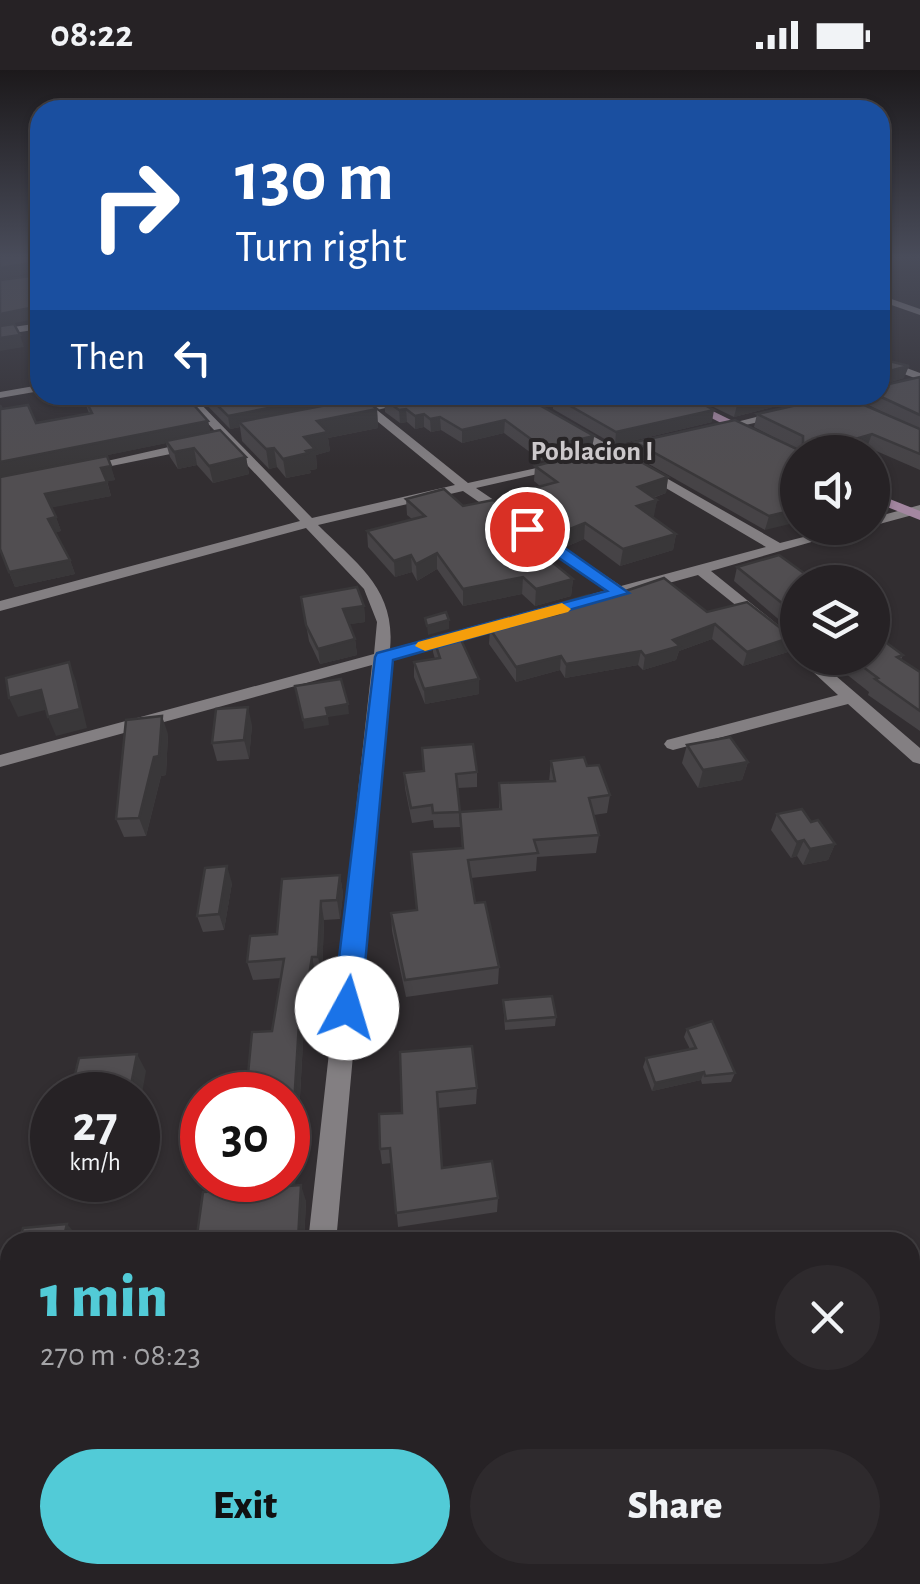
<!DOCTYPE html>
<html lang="en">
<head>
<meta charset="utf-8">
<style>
  :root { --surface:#262225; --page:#2e2a2d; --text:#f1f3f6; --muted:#a4a4a7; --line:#423f42; --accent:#52cbd7 }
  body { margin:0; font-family:"Alegreya Sans",sans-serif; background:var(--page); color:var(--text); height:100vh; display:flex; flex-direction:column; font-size:38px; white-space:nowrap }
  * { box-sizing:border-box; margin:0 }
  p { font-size:32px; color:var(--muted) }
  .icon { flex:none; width:55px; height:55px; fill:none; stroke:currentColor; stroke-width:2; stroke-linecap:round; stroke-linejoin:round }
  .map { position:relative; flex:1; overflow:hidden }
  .panel { position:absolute; left:0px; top:1162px; width:920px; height:352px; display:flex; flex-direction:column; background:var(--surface); border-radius:30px 30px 0 0; box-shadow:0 2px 8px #0004,0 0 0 2px var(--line) }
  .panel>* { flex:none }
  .banner { position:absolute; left:30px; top:30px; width:860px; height:305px; border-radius:30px; box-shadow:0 2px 8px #0004,0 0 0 2px var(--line); background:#1a4fa0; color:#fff; overflow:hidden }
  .buttons { position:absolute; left:780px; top:365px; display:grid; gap:20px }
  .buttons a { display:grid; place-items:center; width:110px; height:110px; border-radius:50%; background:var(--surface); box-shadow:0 2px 8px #0004,0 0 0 2px var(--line); font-size:50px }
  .speed { position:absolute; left:30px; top:1002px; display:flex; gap:20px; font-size:50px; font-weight:700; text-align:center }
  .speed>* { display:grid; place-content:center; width:130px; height:130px; border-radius:50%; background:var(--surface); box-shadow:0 2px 8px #0004,0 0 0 2px var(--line); line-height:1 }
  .speed small { font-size:25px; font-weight:400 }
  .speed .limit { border:15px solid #d22; background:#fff; color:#111 }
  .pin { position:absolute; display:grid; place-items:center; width:85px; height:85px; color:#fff; margin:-42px; border:5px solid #fff; border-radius:50%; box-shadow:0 2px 10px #0007 }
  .me { position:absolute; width:110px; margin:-55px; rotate:6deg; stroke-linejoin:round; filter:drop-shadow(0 0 8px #0008) }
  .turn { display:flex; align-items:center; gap:35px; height:210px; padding:0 40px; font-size:45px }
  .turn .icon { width:130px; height:130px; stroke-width:2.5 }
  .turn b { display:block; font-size:70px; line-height:85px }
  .then { display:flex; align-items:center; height:95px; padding:0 40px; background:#0003; gap:20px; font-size:38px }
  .round { display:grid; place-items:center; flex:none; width:105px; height:105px; border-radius:52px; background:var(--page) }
  .overview { display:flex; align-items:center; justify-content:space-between; height:170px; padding:0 40px }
  h1 { font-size:60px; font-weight:800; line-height:75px; color:var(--accent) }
  .cta { display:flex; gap:20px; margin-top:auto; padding:20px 40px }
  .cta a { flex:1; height:115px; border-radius:60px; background:var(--accent); color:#111; font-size:40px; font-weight:800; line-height:115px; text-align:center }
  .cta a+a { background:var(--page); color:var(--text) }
  .status { display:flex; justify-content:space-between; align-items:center; height:70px; padding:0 50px; background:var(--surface); direction:ltr }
  .status svg { height:28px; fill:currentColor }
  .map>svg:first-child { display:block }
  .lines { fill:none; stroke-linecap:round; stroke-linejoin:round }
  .street { fill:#837f82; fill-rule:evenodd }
  .secondary { fill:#a386a0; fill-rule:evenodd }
  .wall { fill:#464346 }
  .shaded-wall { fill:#393739 }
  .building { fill:#514e51; stroke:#393739; stroke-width:2.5 }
  .route { fill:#1a73e8; stroke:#114b97; stroke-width:2.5 }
  .slow { fill:#f59e0b }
  .labels { text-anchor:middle; stroke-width:8; stroke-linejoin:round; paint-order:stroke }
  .far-quarter-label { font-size:28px; font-weight:bold; fill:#ccc8cb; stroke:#282527 }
</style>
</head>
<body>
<div class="status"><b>08:22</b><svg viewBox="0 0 49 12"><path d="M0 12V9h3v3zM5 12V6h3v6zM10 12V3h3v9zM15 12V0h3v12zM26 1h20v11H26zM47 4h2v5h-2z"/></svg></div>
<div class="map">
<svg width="920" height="1514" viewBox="0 0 920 1514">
  <rect width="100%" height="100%" fill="#322e31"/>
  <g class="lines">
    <g class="street">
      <polygon points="880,225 920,239 920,245 880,231"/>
      <polygon points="40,253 40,259 0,265 0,259"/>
      <polygon points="880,288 920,303 920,310 880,295"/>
      <polygon points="40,315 40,321 0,328 0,322"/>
      <path d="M181,325H192L312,448L455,415L366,342L352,345L346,342L359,337L346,325H358L370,335L417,325H438L377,340L468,413L564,392V398L476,418L621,516L766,477L508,325H521L780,473L839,458H860L711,501L798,571V585L698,505L389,590L336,1172H308L372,595L0,697V685L374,584L377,552L364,519L306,458L0,541V531L300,451ZM463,421L607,520L390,579C396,519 357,494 318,455Z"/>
      <polygon points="847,325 866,325 822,337 816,334"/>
      <polygon points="780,341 784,342 784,346 715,362 709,359"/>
      <polygon points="191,372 197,376 195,379 82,402 76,398"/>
      <polygon points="920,435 920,443 872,456 872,448"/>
      <polygon points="798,588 815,588 920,678 920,694 913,692 848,634 673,680 667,678 664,674 667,670 838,625"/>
      <polygon points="269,1505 305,1505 304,1514 268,1514"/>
    </g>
    <g class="secondary">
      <polygon points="666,325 680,325 798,383 798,392"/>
      <polygon points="872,422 920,441 920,450 872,431"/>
    </g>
  </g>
  <g class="wall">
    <polygon points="880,293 904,308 884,314 885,315 920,307 920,400 867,377 798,382 765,460 633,385 635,372 800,381 754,357 757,344 893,347 860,331 862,325 880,325"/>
    <polygon points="82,325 185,325 208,351 210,362 220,360 246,387 249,404 213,413 197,395 178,399 170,387 166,373 5,406 107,386 115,410 107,411 111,426 52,437 61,461 56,462 70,490 75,504 15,517 0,479 0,335 2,339 28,335 36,353 89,343"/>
    <polygon points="197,325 350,325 351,330 377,339 378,358 328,368 330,381 316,385 317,399 310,400 311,403 286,408 277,397 269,399 242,371 240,357 230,359"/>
    <polygon points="689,325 820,325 734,347"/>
    <polygon points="553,326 712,352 615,375 553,339"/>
    <polygon points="384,329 522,335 594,366 592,379 542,391 504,363 462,373 441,360 431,362 424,357 415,359 407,352 400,353 385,342"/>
    <polygon points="535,396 668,407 666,423 653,428 657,430 653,447 676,464 673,480 620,496 584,469 568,476 514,439 515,423 540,416 534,411"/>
    <polygon points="406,429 463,436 548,484 544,486 573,509 571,526 535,536 522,524 463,536 437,499 417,511 412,502 395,507 368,477 367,461 412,449 407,445"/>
    <polygon points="737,497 798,512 798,566 734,511"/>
    <polygon points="301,527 364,536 365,552 349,554 355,569 357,585 320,594 309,571"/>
    <polygon points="596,531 792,567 788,582 743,596 712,569 679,581 676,590 643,600 638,595 565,608 560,600 516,612 489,574 490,559 549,546 550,536"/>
    <polygon points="433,567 479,624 425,634 414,607 414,592 435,589 433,582"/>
    <polygon points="903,585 901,590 920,602 920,661 868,625 869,622 826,588 872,588"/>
    <polygon points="252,655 249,689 217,691 212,673"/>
    <polygon points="168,664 166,705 161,706 146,766 124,767 116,749"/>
    <polygon points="687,675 748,692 742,710 698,718 682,693"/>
    <polygon points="422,678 477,702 477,717 458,718 460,757 434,758 433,750 412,753 405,718 404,703 423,701"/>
    <polygon points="551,691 587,696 610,725 607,743 594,745 599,765 596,783 537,787 536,801 471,808 475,833 499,897 498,914 406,927 392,861 391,843 416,840 462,778 460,742 499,739 499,713 549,712"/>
    <polygon points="777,744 811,752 835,774 828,790 803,795 797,786 791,788 771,760"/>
    <polygon points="340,805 343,824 340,849 324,850 322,906 316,906 308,955 304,955 295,1116 306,1131 304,1172 196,1172 220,1121 288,1110 272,961 281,908 253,910 247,892"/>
    <polygon points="232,813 224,860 203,862 197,846"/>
    <polygon points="503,930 556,947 555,956 505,960"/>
    <polygon points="687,959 735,1003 731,1012 702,1014 701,1010 652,1021 643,997 646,988 690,979 684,967"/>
    <polygon points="400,982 477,1018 476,1034 438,1038 442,1098 498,1128 497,1142 398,1157 392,1093 382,1094 380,1079 402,1043"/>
    <polygon points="10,1389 10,1447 0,1502 0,1390"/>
  </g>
  <g class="shaded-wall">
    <polygon points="36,192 39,202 0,209 0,198"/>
    <polygon points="40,236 40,248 0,256 0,244"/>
    <polygon points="20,265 24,277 0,281 0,268"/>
    <polygon points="909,296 904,308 880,315 881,303"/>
    <polygon points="335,325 350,325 351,335 239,352 240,357 230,359 228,346"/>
    <polygon points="371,325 399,325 371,331"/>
    <polygon points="774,325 820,325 734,347 737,335"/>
    <polygon points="377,339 378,358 328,368 330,381 316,385 317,399 310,400 311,403 286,408 283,389 317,351"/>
    <polygon points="406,339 407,352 400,353 399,340"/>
    <polygon points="714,340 712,352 615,375 616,362"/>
    <polygon points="424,344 424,357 415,359 415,346"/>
    <polygon points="440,347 441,360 431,362 430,349"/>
    <polygon points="505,350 504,363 462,373 462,360"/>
    <polygon points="208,351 211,364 0,407 0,392"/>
    <polygon points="872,364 867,377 850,382 811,382"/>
    <polygon points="594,366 592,379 542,391 543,378"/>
    <polygon points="194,378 197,395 178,399 174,382"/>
    <polygon points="274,378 277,397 269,399 266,379"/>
    <polygon points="246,387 249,404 213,413 209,396"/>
    <polygon points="111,396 115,410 105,412 101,398"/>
    <polygon points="668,407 666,423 636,433 638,417"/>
    <polygon points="107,412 111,426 50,438 45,424"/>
    <polygon points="657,430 654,446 635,452 637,436"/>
    <polygon points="798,439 798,452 765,460 769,446"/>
    <polygon points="56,447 61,461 54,463 48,449"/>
    <polygon points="585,453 584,469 568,476 570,459"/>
    <polygon points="676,464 673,480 620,496 623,479"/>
    <polygon points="549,468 548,484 530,492 531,475"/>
    <polygon points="437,483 437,499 417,511 416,494"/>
    <polygon points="411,485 412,502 395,507 394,491"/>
    <polygon points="70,490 75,504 15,517 9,502"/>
    <polygon points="523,507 522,524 463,536 463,519"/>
    <polygon points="573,509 571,526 535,536 536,519"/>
    <polygon points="364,536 365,552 345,555 343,539"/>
    <polygon points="449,550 449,559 428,565 427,556"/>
    <polygon points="715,554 712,569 679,581 676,590 643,600 645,586 673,570"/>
    <polygon points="792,567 788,582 743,596 747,582"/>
    <polygon points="355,569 357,585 320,594 318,579"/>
    <polygon points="641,581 638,595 565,608 566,594"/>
    <polygon points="561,586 560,600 516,612 516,597"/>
    <polygon points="69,592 76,611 87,658 56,666 48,647"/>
    <polygon points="479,609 479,624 425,634 424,619"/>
    <polygon points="41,620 49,639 18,647 9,628"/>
    <polygon points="348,634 349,644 328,647 329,655 304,659 303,650 326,638"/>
    <polygon points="248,637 252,655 249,689 244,670"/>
    <polygon points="162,646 168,664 166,705 161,706 146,766 139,748"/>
    <polygon points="748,692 742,710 698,718 703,700"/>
    <polygon points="804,770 797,786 791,788 797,772"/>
    <polygon points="835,774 828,790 803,795 810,779"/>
    <polygon points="227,796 232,813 224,860 219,844"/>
    <polygon points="340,805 343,824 340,849 337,830"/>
    <polygon points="321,831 324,850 322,906 318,887"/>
    <polygon points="312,887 316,906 308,955 304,937"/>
    <polygon points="300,937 304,955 294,1131 289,1116"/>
    <polygon points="137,984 146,1001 138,1045 138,1025 129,1025"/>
    <polygon points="704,1002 701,1010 652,1021 655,1013"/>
    <polygon points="301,1115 306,1131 304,1172 299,1172 298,1170"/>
    <polygon points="67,1154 80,1169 64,1166"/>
    <polygon points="111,1162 120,1172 109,1172"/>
    <polygon points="0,1445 9,1447 0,1502"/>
  </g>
  <g class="building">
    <polygon points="0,186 40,186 40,195 36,192 0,198"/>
    <polygon points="40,197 40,215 38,215 40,218 40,236 0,244 0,210 37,205"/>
    <polygon points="14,254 20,265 0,268 0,256"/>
    <polygon points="889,291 909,296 881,303 880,312 885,315 920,307 920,345 877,325 880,325 880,293"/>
    <polygon points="83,325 185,325 208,351 0,392 0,335 2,339 28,335 36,353 92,343"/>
    <polygon points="207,325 335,325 228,346"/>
    <polygon points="402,325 506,325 522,335 534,332 594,366 543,378 505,350 462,360 440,347 430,349 424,344 415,346 406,339 399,340 384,329"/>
    <polygon points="558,325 685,325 714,340 616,362 553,326"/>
    <polygon points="717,325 774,325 737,335"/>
    <polygon points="841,325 920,359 920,384 872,364 811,382 798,382 798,387 794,388 798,390 798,439 769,446 635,372 735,350 803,382 803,366 757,344"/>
    <polygon points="363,328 377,339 317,351 328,362 304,367 315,379 306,381 308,383 283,389 274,378 266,379 239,352"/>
    <polygon points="220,360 246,387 209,396 194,378 174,382 166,371"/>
    <polygon points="612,376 668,407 638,417 657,430 637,436 676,464 623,479 585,453 570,459 515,423 557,412 535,396"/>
    <polygon points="107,386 111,396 101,398 107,412 45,424 56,447 48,449 70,490 9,502 0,479 0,407"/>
    <polygon points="444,419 463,436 493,430 549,468 531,475 573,509 536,519 523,507 463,519 437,483 416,494 411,485 394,491 367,461 425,446 406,429"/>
    <polygon points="779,485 808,506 802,508 808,512 798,512 798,546 737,497"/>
    <polygon points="664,508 707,542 747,532 792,567 747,582 715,554 673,570 680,576 645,586 641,581 566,594 561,586 516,597 490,559 558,544 550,536 589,525 596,531"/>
    <polygon points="357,517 364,536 343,539 355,569 318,579 306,555 301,527"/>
    <polygon points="446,542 449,550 427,556 425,548"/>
    <polygon points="457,561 479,609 424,619 414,592 440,588 433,567"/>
    <polygon points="872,562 903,585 897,587 920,602 920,641 875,609 878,608 851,588 872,588"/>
    <polygon points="69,592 80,639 48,647 41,620 9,628 6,608"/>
    <polygon points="341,609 348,634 326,638 328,646 303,650 295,616"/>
    <polygon points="248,637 244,670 212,673 216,639"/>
    <polygon points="162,646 159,686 154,687 139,748 116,749 126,650"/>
    <polygon points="730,667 748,692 703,700 687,675"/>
    <polygon points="473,674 477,702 456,704 460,742 433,743 432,735 411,738 404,703 424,701 422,678"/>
    <polygon points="584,687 587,696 599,695 610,725 589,728 599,765 534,770 538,783 468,790 475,833 485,832 499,897 405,910 391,843 417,840 411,782 463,778 460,742 501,739 499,713 555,711 551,691"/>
    <polygon points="802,739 811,752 818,750 835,774 810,779 804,770 797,772 777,744"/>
    <polygon points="227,796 219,844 197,846 205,798"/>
    <polygon points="340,805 337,830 321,831 318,887 312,887 304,937 300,937 289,1116 301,1115 298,1170 272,1172 196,1172 203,1122 220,1121 222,1110 288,1110 288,1025 246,1025 252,962 272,961 284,889 247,892 250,866 277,864 282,809"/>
    <polygon points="552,926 556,947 506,951 503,930"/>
    <polygon points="712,951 735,1003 705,1006 704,1002 655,1013 646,988 696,978 687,959"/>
    <polygon points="472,976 477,1018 437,1022 442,1098 492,1091 498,1128 396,1143 390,1078 380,1079 379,1044 402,1043 400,982"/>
    <polygon points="137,984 129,1025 70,1025 79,988"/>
    <polygon points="67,1154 64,1166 111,1162 109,1172 19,1172 23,1158"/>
    <polygon points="10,1248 10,1272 5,1273"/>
    <polygon points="10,1389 10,1440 0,1442 0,1390"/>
    <polygon points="447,1505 537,1505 538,1514 447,1514"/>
  </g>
  <linearGradient id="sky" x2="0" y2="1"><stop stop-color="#1c191b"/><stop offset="0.47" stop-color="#494c5a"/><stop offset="1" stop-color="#494c5a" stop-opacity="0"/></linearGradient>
  <rect width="920" height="398" fill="url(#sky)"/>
  <polygon class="route" points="521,455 532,455 629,523 393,590 361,938 357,947 347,950 337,947 333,938 375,587 377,583 607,521 521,462"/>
  <polygon class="slow" points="562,533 571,539 568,542 425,581 415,576 418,572"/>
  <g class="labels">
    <g class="far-quarter-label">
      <text x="592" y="390">Poblacion I</text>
    </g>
  </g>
</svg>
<div class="buttons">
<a><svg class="icon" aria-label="sound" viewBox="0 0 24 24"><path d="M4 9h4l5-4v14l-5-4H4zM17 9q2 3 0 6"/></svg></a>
<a><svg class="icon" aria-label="layers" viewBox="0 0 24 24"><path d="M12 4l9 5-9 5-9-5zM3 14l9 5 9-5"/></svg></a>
</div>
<div class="speed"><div>27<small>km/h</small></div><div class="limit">30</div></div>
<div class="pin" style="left:527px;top:459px;background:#d93025"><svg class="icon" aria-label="arrive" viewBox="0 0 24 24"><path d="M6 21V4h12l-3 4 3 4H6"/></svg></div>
<svg class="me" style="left:347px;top:938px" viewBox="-20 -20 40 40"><circle r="19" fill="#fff"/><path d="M0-13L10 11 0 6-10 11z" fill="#1a73e8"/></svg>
<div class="banner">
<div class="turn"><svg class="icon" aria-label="right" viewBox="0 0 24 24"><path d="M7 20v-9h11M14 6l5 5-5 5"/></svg><div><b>130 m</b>Turn right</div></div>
<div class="then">Then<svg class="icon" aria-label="left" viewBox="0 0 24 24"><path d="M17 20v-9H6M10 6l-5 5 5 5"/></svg></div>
</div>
<section class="panel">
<div class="overview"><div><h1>1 min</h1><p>270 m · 08:23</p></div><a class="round"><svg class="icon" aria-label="close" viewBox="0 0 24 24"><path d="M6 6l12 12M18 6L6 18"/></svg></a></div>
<div class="cta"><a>Exit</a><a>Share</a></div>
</section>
</div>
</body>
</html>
